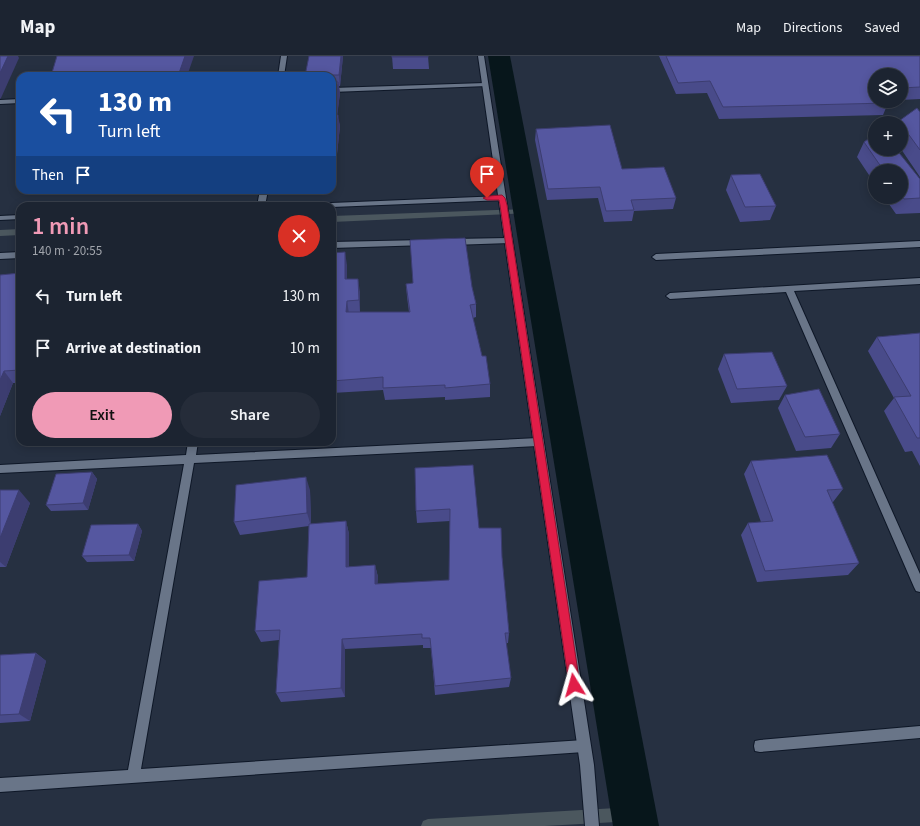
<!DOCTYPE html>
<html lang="en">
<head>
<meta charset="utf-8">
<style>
  :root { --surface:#1c2431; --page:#252c39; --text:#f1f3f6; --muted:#a0a4ab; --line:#3a414d; --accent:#f09ab6 }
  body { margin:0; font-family:"Source Sans 3",sans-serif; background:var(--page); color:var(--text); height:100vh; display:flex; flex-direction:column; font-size:15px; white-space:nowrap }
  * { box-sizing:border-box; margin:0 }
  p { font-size:13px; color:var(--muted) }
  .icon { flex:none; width:22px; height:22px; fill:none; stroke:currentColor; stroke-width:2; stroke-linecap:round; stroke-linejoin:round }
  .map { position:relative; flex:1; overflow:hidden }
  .drawer { position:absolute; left:16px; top:146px; width:320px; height:244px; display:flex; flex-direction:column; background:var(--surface); border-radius:12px; box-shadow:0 2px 10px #0003,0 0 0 1px var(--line) }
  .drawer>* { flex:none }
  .guide { position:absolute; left:16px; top:16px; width:320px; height:122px; border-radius:12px; box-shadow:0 2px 10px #0003,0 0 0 1px var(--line); background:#1a4fa0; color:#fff; overflow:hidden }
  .controls { position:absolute; left:868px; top:12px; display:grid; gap:8px }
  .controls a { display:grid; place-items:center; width:40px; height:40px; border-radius:50%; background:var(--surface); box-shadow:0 2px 10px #0003,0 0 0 1px var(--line); font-size:20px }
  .pin { position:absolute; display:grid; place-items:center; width:34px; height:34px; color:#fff; margin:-41px -17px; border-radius:50% 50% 50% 0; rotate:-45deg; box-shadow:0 0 4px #0007 }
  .pin .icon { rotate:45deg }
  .me { position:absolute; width:44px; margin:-22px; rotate:352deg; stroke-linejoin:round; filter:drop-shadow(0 0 3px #0008) }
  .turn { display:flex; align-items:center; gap:14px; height:84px; padding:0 16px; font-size:18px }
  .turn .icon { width:52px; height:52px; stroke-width:2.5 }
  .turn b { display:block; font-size:28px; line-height:34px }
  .then { display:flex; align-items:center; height:38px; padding:0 16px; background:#0003; gap:8px; font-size:15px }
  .round { display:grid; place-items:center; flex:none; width:42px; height:42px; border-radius:21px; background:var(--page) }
  .summary { display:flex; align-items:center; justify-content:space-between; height:68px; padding:0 16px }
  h1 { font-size:24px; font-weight:600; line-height:30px; color:var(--accent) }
  .cta { display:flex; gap:8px; margin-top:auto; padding:8px 16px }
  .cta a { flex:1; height:46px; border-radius:24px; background:var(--accent); color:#111; font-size:16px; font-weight:600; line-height:46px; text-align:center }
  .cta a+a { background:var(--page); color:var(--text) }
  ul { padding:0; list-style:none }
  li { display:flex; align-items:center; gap:12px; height:52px; padding:0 16px }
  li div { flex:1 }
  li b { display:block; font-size:15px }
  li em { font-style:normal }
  header { display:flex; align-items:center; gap:24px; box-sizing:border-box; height:56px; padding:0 20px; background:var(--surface); border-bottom:1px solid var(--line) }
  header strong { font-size:19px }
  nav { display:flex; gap:22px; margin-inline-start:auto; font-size:14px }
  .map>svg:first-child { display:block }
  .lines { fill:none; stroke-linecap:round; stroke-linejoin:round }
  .stream { fill:#4b575e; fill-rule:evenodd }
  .canal { fill:#07161b; fill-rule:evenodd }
  .street-casing { stroke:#0e1727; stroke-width:2 }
  .secondary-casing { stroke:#0e1727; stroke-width:2 }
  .street { fill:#697588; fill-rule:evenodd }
  .secondary { fill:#697588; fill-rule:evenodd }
  .wall { fill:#494b8a }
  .shaded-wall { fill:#3c3d70 }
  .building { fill:#5557a0; stroke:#3c3d70 }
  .route { fill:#e11d48; stroke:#92132f }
</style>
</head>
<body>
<header>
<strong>Map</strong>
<nav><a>Map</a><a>Directions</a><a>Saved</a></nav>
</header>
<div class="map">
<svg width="920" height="770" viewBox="0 0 920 770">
  <rect width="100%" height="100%" fill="#263041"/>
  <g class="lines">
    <g class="stream">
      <polygon points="527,153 531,155 530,157 332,166 332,160"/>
      <polygon points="20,173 20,179 0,180 0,174"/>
      <polygon points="634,751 639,753 641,758 639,763 634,765 545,770 421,770 423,765 428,763"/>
    </g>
    <polygon class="canal" points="488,0 510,0 659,770 613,770"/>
    <defs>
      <g id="street">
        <polygon points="281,0 287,0 284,20 278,20"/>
        <polygon points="485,27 488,29 487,30 332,36 332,32"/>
        <polygon points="20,43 20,47 0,48 0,44"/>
        <polygon points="260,134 268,134 265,150 257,150"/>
        <polygon points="502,140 505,140 505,144 332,151 332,150 303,150 307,148"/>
        <polygon points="20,159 20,163 0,164 0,160"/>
        <polygon points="508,182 512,185 511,187 452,189 448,186 452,183"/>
        <polygon points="424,184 427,185 427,189 332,192 332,186"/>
        <polygon points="920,185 920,191 656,204 652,201 656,198"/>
        <polygon points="20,196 20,202 0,203 0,197"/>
        <polygon points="920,222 920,228 794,235 920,518 920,536 916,535 914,531 786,236 670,243 666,240 670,237"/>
        <polygon points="538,382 542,383 543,386 542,389 538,390 194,407 141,713 584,684 589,685 590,690 589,695 584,696 0,736 0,722 128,714 184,408 0,417 0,409 186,399 188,386 198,386 196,399"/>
        <polygon points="920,670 920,682 760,696 755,695 754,690 755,685 760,684"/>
      </g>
      <polygon id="secondary" points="478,0 484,0 594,709 599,770 585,770 580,709"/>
    </defs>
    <use href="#street" class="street-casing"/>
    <use href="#secondary" class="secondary-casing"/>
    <use href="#street" class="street"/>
    <use href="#secondary" class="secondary"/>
  </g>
  <g class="wall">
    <polygon points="343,0 340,30 339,30 340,37 337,59 340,70 334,126 332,126 332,20 305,20"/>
    <polygon points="392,0 428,0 429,13 393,13"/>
    <polygon points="659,0 920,0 920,43 901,44 901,19 875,19 875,45 888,47 883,59 719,63 707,37 676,38"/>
    <polygon points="920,56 920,121 901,93 901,67 898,67 899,65"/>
    <polygon points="536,73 622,113 676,142 673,153 634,155 632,165 604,166 598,142 547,144 535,84"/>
    <polygon points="864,86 920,123 920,157 896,158 884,141 901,141 901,115 875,115 875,128 857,101"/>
    <polygon points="731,119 776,150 770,164 740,166 726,134"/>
    <polygon points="113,134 165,134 165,135 115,138"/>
    <polygon points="332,197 347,209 347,223 360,236 360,256 409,256 407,241 406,228 472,231 476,248 476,261 473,262 482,300 490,328 490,341 445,344 445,341 385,344 383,334 332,337"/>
    <polygon points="20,217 20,327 13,327 0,360 0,219"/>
    <polygon points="920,277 920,410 912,395 905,396 884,355 894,342 868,295 877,281"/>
    <polygon points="724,298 787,330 779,344 731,347 718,313"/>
    <polygon points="785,339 840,378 831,392 796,395 778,352"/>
    <polygon points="751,405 843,433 833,446 832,446 859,507 848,519 757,526 741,479 748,467 761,466 744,418"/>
    <polygon points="415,412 479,472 502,501 509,577 508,587 506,587 511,622 509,631 435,639 431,592 423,592 423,589 345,593 345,641 281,646 276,637 279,584 261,586 255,575 307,521 309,470 240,479 234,466 310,434 311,468 346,465 349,478 349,511 375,509 378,521 377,528 449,524 450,465 417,467 416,455"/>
    <polygon points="92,416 97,423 88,454 51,455 46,449"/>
    <polygon points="0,434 30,447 6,511 0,511"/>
    <polygon points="138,468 142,475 134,505 87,506 82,500"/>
    <polygon points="36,597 46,605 30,665 0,667 0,599"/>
  </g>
  <g class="shaded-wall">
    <polygon points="8,0 18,0 19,2 1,42 0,43 0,17"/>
    <polygon points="185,0 194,0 187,20 178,20"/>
    <polygon points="341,0 343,0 340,30 339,19"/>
    <polygon points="338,26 340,37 336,70 334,59"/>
    <polygon points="338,59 340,70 334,126 332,115"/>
    <polygon points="345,196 347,209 347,236 345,223"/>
    <polygon points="358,223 360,236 360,257 359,244"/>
    <polygon points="347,245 349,258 346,256"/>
    <polygon points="4,315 13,327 0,360 0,324"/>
    <polygon points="92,416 97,423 88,454 83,447"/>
    <polygon points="306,421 310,434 311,470 307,457"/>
    <polygon points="19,434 30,447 6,511 0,506 0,482"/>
    <polygon points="346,465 349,478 349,522 346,511"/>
    <polygon points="138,468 142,475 134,505 129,499"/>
    <polygon points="375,509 378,521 377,539 375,528"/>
    <polygon points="342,583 345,593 345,641 341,632"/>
    <polygon points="36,597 46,605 30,665 19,658"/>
  </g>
  <g class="building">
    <polygon points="0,0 8,0 0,17"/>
    <polygon points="57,0 185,0 178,20 51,20"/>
    <polygon points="309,0 341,0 339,19 330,19 329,20 305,20"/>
    <rect x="392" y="0" width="36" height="1"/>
    <polygon points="666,0 920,0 920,31 901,32 901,19 875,19 875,45 887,45 888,47 723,51 710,25 678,27"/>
    <polygon points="332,26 338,26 334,59 338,59 332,115"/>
    <polygon points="917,52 920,56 920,94 901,68 901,67 899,65"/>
    <polygon points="610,69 622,113 664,111 676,142 631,144 634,154 606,155 600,131 548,133 536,73"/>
    <polygon points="875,78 875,93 896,93 920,123 920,142 904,143 901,139 901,115 884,115 864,86"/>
    <polygon points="760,118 776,150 745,151 731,119"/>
    <polygon points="465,182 472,231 476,248 470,249 482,300 486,300 490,328 445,332 445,329 383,332 383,321 332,325 332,197 345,196 345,223 358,223 359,244 347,245 346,256 410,256 406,228 413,227 410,184"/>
    <polygon points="20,217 20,314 4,315 0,324 0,219"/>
    <polygon points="920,277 920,382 917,382 894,341 911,340 877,281"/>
    <polygon points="772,296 787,330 737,333 724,298"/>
    <polygon points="819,333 840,378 805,381 785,339"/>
    <polygon points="827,399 843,433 827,434 859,507 765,515 748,467 773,465 751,405"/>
    <polygon points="473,409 479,472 501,472 502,501 509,577 505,577 511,622 435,630 430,582 422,582 422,578 342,583 341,632 276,637 280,574 255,575 259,525 307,521 309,468 346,465 346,511 375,509 375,528 449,524 450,453 416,455 415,412"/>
    <polygon points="92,416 83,447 46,449 56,418"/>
    <polygon points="306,421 307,457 234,466 236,429"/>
    <polygon points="0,434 19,434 0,482"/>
    <polygon points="138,468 129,499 82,500 91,469"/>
    <polygon points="36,597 19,658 0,659 0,599"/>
  </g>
  <polygon class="route" points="502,139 505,142 507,149 580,629 578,633 574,634 571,633 569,629 500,149 499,144 487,144 483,142 487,140"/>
</svg>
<div class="controls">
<a><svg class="icon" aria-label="layers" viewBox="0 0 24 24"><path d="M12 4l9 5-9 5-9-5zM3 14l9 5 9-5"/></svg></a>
<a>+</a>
<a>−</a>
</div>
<div class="pin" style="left:487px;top:142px;background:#d93025"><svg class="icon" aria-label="arrive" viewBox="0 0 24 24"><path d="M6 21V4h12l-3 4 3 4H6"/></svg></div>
<svg class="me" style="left:574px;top:629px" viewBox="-20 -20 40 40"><path d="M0-17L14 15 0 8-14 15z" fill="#e11d48" stroke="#fff" stroke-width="4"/></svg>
<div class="guide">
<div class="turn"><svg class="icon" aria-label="left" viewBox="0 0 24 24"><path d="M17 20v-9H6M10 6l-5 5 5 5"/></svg><div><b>130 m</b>Turn left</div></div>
<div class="then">Then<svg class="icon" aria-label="arrive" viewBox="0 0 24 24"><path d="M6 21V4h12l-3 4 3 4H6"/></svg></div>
</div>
<section class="drawer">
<div class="summary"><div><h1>1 min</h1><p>140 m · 20:55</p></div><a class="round" style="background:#d93025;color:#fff"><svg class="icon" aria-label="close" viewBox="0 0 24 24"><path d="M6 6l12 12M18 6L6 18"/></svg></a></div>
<ul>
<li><svg class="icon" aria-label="left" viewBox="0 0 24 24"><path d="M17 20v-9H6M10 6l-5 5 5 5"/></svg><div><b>Turn left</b></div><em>130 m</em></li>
<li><svg class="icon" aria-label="arrive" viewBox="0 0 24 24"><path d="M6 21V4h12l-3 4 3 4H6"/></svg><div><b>Arrive at destination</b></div><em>10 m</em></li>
</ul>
<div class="cta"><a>Exit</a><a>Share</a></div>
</section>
</div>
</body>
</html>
